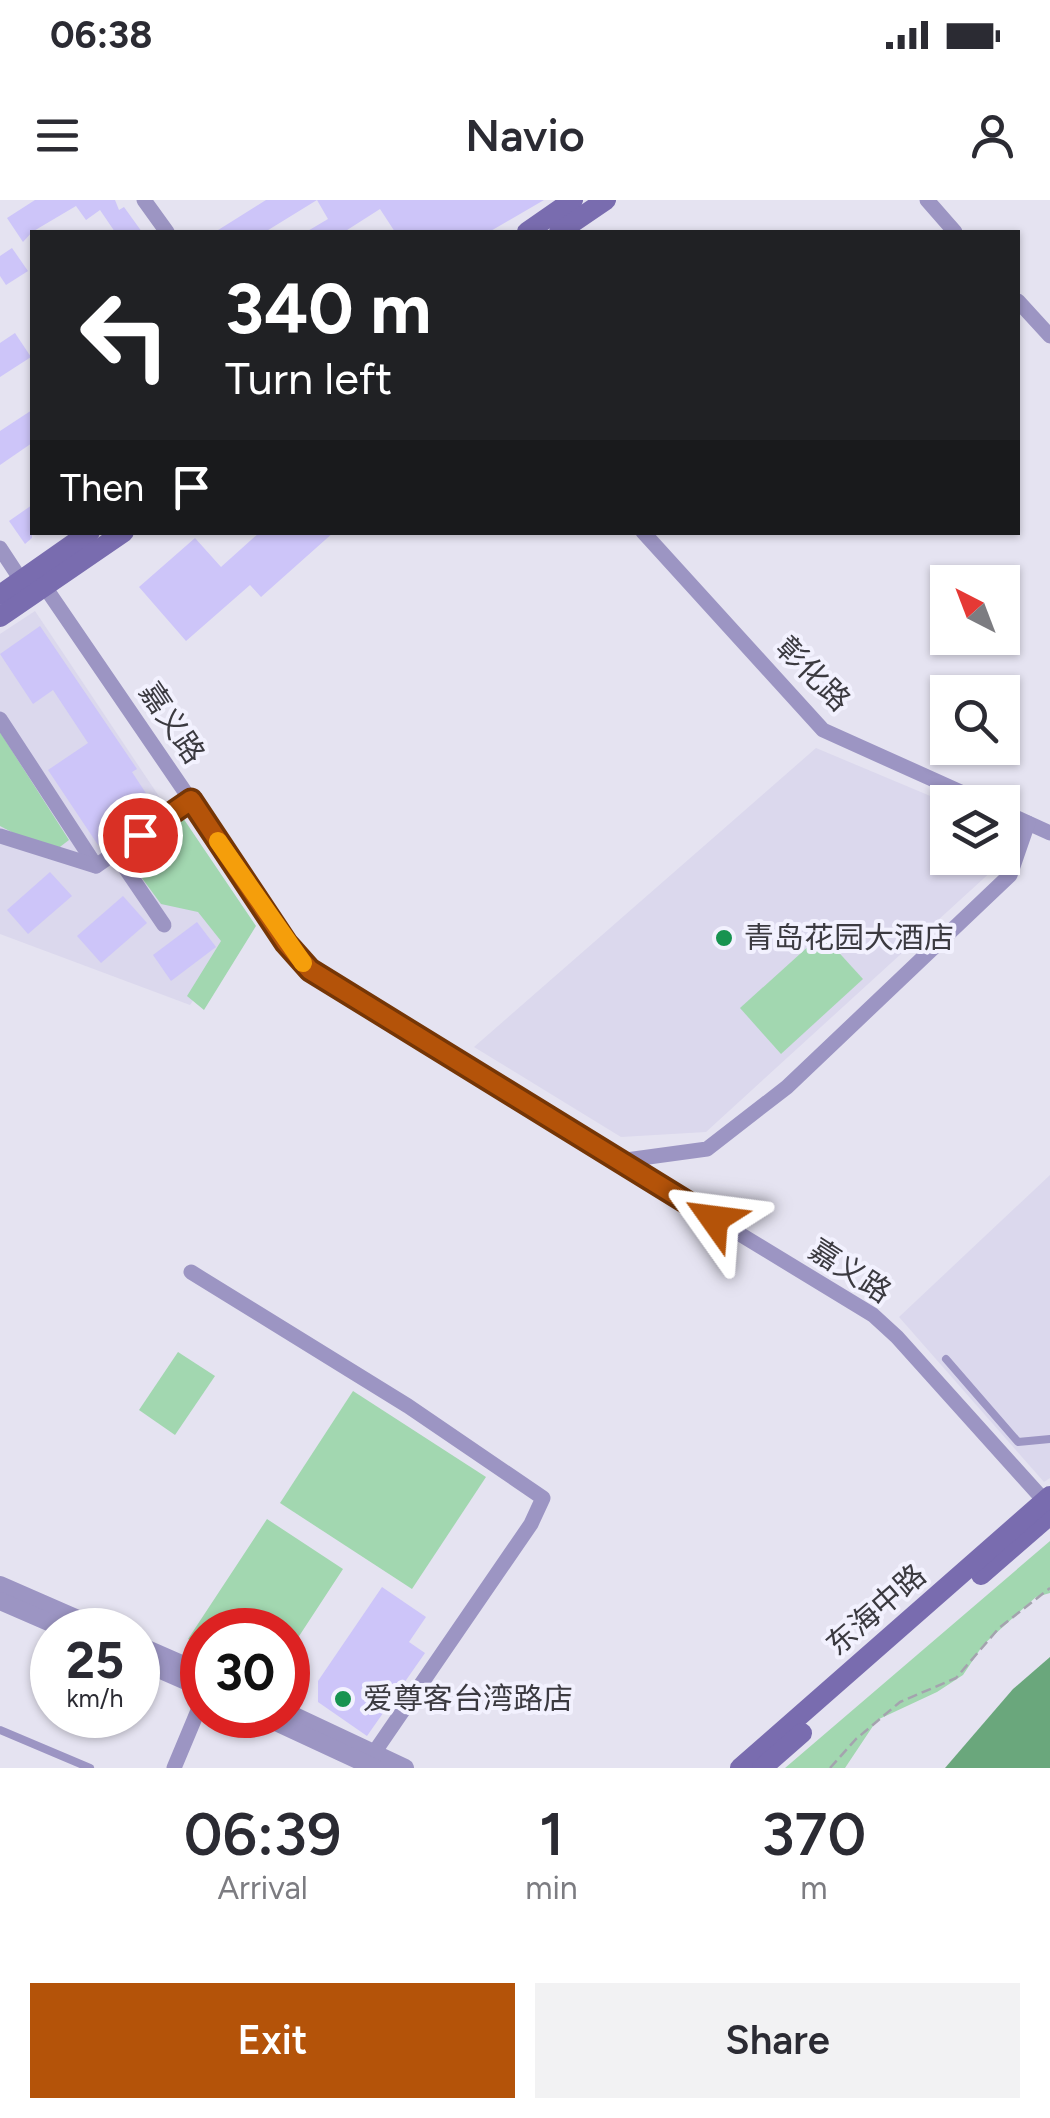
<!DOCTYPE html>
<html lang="en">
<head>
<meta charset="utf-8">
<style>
  :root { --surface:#fff; --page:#f2f2f3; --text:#2b2b33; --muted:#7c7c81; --accent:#b45309 }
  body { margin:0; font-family:Figtree,"Noto Sans SC",sans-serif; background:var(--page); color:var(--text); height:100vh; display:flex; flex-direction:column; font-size:38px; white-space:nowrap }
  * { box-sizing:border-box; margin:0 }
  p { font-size:32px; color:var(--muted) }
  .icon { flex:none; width:55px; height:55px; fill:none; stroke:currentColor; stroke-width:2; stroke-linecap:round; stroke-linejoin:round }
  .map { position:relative; height:1568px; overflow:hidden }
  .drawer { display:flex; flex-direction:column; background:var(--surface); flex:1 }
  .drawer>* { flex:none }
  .banner { position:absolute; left:30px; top:30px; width:990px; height:305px; border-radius:0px; box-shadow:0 2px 8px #0004; background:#202124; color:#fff; overflow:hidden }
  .needle { width:65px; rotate:318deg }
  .fabs { position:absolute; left:930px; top:365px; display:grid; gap:20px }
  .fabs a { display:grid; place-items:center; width:90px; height:90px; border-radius:0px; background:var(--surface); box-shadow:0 2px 8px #0004; font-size:50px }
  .speed { position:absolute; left:30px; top:1408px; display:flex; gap:20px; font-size:50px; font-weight:700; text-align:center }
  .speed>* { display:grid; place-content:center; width:130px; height:130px; border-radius:50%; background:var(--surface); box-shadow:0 2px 8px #0004; line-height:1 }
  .speed small { font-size:25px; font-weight:400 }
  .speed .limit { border:15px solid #d22; background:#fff; color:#111 }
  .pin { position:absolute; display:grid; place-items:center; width:85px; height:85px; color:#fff; margin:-42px; border:5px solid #fff; border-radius:50%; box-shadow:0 2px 10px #0007 }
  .me { position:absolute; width:110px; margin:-55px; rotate:301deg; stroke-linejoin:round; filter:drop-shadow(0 0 8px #0008) }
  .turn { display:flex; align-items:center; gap:35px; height:210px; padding:0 30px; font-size:45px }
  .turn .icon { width:130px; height:130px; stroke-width:2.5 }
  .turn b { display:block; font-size:70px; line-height:85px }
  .then { display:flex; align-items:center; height:95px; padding:0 30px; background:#0003; gap:20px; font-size:38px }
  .eta { display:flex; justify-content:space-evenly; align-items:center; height:170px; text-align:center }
  .eta b { font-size:60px; font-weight:600; line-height:70px }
  .primary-button { display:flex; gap:20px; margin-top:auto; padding:20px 30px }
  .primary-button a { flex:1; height:115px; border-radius:0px; background:var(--accent); color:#fff; font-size:40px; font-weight:600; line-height:115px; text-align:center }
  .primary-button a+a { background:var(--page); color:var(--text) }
  .status { display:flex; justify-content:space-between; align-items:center; height:70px; padding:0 50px; background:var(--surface); direction:ltr }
  .status svg { height:28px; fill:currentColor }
  header { display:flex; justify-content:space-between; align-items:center; height:130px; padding:0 30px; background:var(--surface); font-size:45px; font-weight:600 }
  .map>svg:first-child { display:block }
  .built { fill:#dbd8ed }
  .green { fill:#a2d7b0 }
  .water { fill:#6aa77c }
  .building { fill:#cdc5f9 }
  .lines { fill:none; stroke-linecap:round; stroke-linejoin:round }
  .path { stroke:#a4a3ae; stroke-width:2.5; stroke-dasharray:10 5; stroke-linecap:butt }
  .service { stroke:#9c95c3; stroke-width:8 }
  .minor { stroke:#9c95c3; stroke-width:15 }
  .tertiary { stroke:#9c95c3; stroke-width:18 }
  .secondary { stroke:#796caf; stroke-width:20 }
  .route-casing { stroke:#753606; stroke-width:25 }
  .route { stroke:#b45309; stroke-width:18 }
  .slow { stroke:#f59e0b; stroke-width:18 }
  .poi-dot { fill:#179350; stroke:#f2f1fe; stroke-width:4 }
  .labels { text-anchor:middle; stroke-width:8; stroke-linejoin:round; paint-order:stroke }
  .street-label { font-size:30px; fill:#3b3a40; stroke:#f2f1fe }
  .poi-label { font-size:30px; fill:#3b3a40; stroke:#f2f1fe; text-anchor:start }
</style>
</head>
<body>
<div class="status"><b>06:38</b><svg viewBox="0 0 49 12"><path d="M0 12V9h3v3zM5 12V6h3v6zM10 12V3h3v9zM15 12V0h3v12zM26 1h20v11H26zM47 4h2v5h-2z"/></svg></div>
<header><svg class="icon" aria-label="menu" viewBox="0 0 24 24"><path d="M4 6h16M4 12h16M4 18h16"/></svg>Navio<svg class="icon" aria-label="person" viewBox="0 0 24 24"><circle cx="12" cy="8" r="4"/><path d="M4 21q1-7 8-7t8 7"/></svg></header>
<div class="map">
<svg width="1050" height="1568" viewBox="0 0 1050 1568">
  <rect width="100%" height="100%" fill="#e5e3f1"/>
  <g class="built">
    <polygon points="35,411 245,725 190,805 0,734 0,434"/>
    <polygon points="816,548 947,603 948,658 998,658 994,669 706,932 621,937 474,847"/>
    <polygon points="1050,975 1050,1278 1044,1282 899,1117"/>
  </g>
  <g class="green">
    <polygon points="0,532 69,640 52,653 0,626"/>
    <polygon points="181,615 256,726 204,810 187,796 221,741 198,712 161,704 125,655"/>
    <polygon points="822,734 863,779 781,854 740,808"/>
    <polygon points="178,1152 215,1176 175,1235 139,1210"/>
    <polygon points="353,1191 486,1277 412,1389 280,1303"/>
    <polygon points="267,1319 343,1369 288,1453 288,1430 202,1430 202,1448 188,1439"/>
    <polygon points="1050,1341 1050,1393 1036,1397 983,1445 963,1475 937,1492 877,1520 845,1568 785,1568"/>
  </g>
  <polygon class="water" points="1050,1457 1050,1568 945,1568 1013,1489"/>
  <g class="building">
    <polygon points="35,0 115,0 119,10 124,7 142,32 115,32 100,10 86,20 76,6 32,32 23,42 7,18"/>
    <polygon points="266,0 544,0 489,32 395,32 380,9 344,32 306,32 328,19 317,0 265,32 215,32"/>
    <polygon points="12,48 28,71 6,85 0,76 0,56"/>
    <polygon points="15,133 31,157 0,177 0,143"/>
    <polygon points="32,210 32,243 0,265 0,231"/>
    <polygon points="32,305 32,338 25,344 9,321"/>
    <polygon points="260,332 334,332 261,397 250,385 186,441 139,387 195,338 221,367"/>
    <polygon points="40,426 137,569 132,572 155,607 98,645 48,570 88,543 53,490 33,504 0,454"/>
    <polygon points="50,672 72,696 28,734 7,710"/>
    <polygon points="123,696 147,723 101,763 77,736"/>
    <polygon points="197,722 216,747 171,781 153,755"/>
    <polygon points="382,1387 426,1417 409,1442 425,1453 367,1536 318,1502 318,1481"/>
  </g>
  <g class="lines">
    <polyline class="path" points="830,1568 856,1539 900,1502 956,1478 999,1428 1050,1388"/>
    <g class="service">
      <polyline points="946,1159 1018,1242 1050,1239"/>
      <polyline points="0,1530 90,1568"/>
    </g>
    <g class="minor">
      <polyline points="144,0 167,32"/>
      <polyline points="927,0 955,32"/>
      <polyline points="1018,101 1050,136"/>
      <polyline points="643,332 823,530 983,602"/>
      <polyline points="0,348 21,380 45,387 302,763 326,782 450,858 873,1115 897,1137 1050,1307"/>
      <polyline points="0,519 96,666"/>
      <polyline points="1002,611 1050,633"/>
      <polyline points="0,636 96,666 191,600"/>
      <polyline points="115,653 164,725"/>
      <polyline points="619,961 707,949 787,887 1010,675 1028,623"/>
      <polyline points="191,1072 408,1206 543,1298 531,1324 367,1563"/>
      <polyline points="174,1568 202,1501"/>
    </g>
    <g class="tertiary">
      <polyline points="0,1385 103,1430"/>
      <polyline points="0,1401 67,1430"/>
      <polyline points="138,1445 202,1473"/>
      <polyline points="138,1460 202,1488"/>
      <polyline points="288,1513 405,1568"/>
      <polyline points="261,1515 375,1568"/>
    </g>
    <g class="secondary">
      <polyline points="527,32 573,0"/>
      <polyline points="559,32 606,0"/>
      <polyline points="0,395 90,332"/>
      <polyline points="0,417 124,332"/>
      <polyline points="981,1375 1050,1315"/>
      <polyline points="740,1568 1050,1296"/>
      <polyline points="762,1568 802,1533"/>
    </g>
  </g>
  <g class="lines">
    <defs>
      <polyline id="route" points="140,635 191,600 286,743 310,770 714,1019"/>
    </defs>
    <use href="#route" class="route-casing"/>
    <use href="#route" class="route"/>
    <polyline class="slow" points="218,641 303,763"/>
  </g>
  <g class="poi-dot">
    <circle cx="724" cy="738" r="10"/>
    <circle cx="343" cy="1499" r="10"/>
  </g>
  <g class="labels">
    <g class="street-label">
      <text transform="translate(813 474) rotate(45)" y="10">彰化路</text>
      <text transform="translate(172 523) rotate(56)" y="10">嘉义路</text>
      <text transform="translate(850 1071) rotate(33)" y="10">嘉义路</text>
      <text transform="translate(876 1410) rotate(-41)" y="10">东海中路</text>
    </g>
    <g class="poi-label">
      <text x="744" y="748">青岛花园大酒店</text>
      <text x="363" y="1509">爱尊客台湾路店</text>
    </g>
  </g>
</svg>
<div class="fabs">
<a><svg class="needle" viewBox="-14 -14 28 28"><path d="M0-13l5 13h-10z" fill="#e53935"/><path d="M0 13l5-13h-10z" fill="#7c7c81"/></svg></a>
<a><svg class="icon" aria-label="search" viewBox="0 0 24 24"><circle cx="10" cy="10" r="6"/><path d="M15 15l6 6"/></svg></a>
<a><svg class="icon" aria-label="layers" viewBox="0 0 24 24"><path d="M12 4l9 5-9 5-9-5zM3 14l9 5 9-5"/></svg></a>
</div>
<div class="speed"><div>25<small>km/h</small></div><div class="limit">30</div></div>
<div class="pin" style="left:140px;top:635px;background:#d93025"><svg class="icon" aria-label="arrive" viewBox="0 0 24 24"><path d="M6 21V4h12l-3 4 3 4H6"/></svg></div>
<svg class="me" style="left:714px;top:1019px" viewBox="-20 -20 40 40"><path d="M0-17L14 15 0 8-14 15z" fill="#b45309" stroke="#fff" stroke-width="4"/></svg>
<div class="banner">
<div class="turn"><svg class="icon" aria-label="left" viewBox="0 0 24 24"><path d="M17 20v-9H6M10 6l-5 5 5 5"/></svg><div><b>340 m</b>Turn left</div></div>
<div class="then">Then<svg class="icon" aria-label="arrive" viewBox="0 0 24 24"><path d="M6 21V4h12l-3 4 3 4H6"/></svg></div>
</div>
</div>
<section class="drawer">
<div class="eta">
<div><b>06:39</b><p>Arrival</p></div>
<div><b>1</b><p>min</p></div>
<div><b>370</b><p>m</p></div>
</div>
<div class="primary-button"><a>Exit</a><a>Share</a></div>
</section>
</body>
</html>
